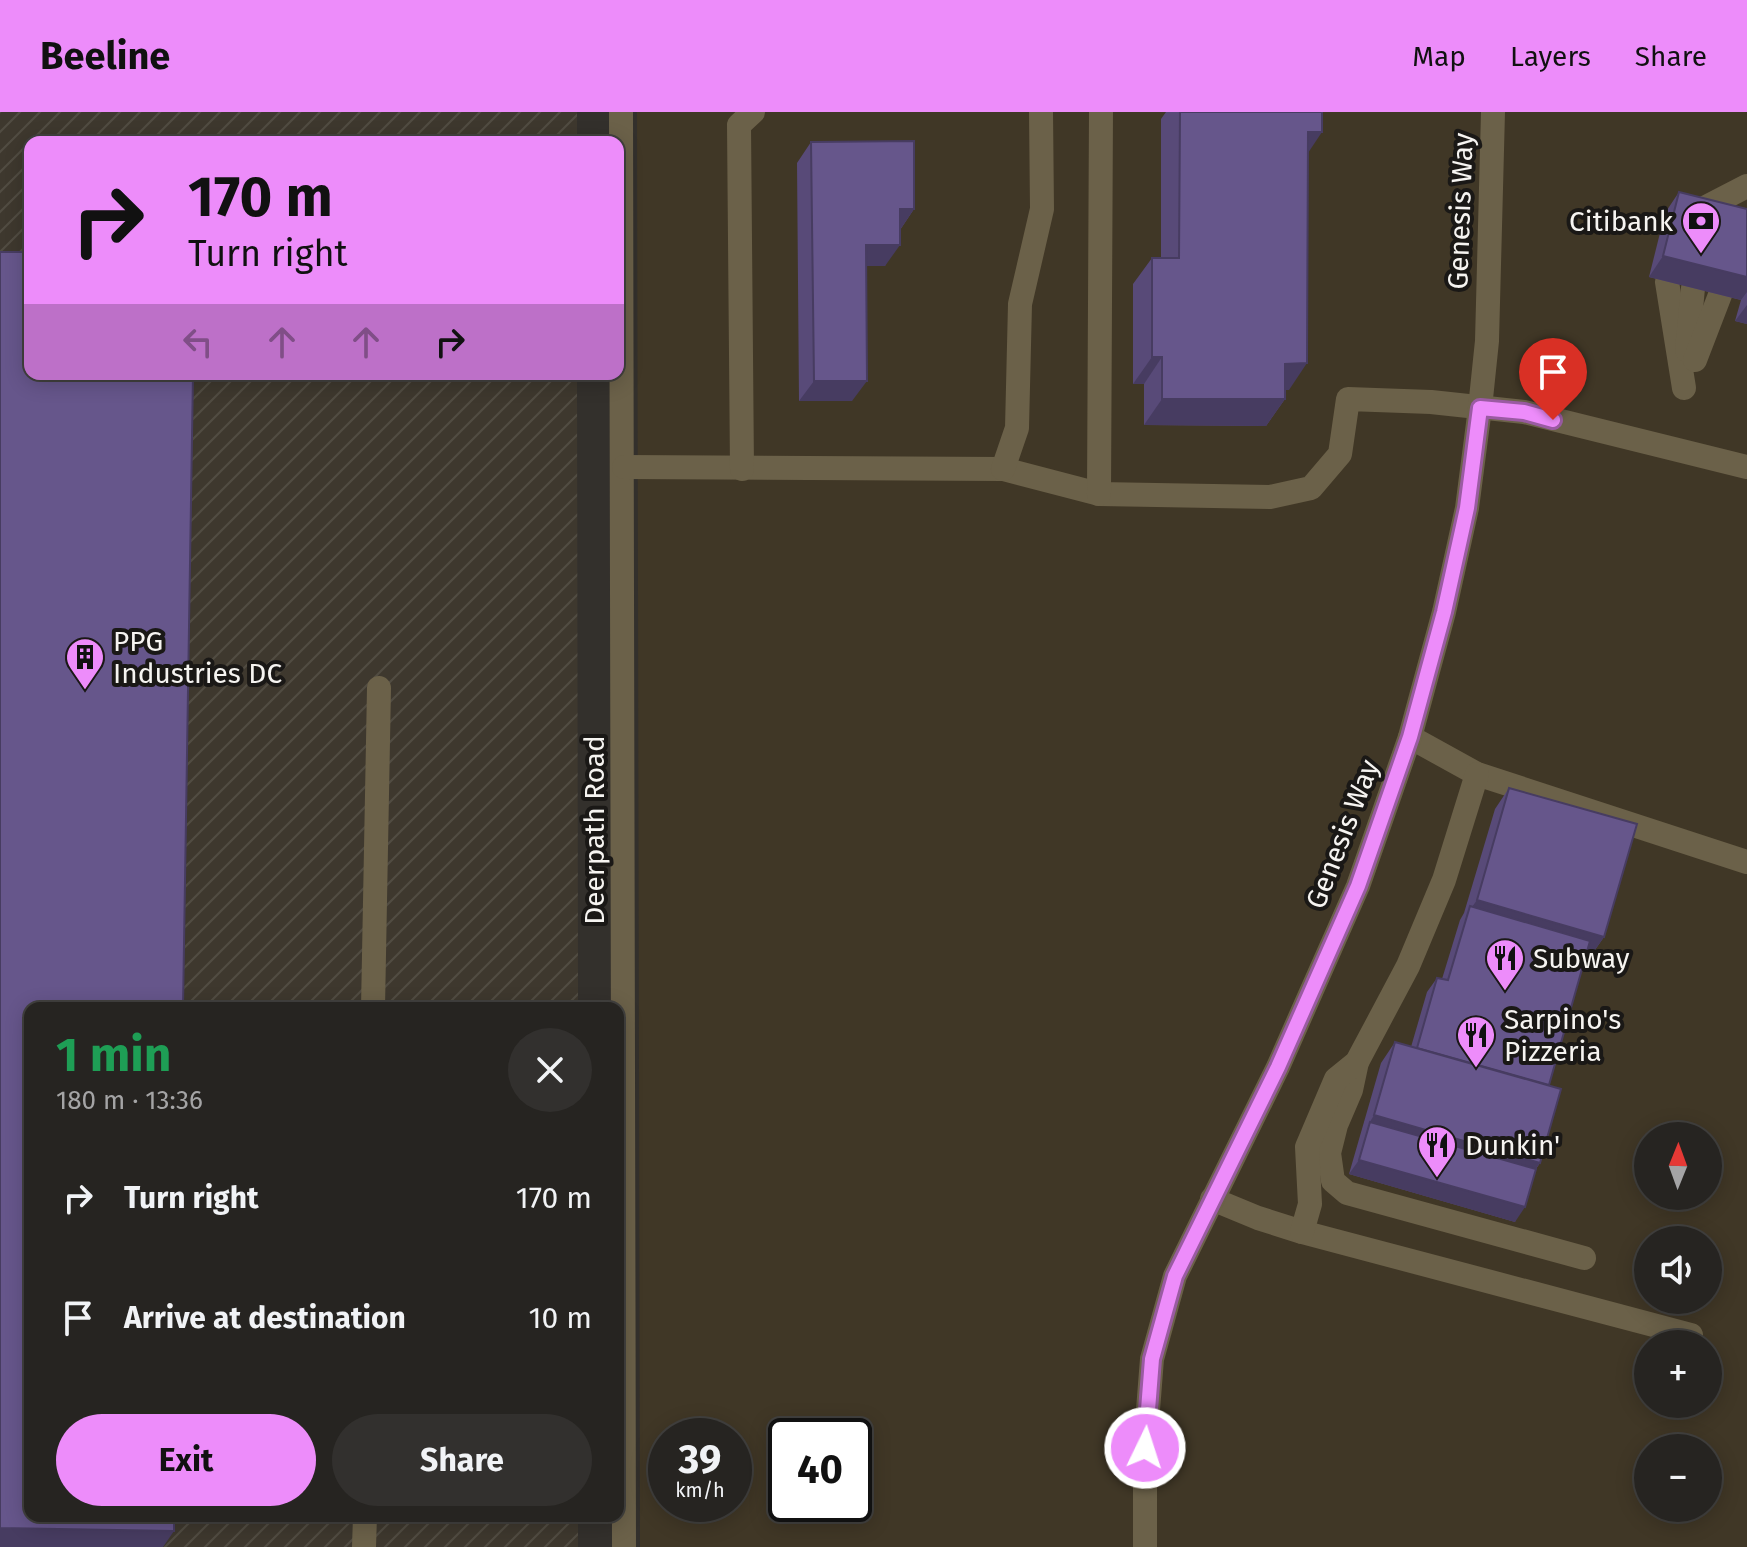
<!DOCTYPE html>
<html lang="en">
<head>
<meta charset="utf-8">
<style>
  :root { --surface:#262421; --page:#32302e; --text:#f1f3f6; --muted:#a4a4a5; --line:#42413f; --accent:#ed8cfa }
  body { margin:0; font-family:"Fira Sans",sans-serif; background:var(--page); color:var(--text); height:100vh; display:flex; flex-direction:column; font-size:30px; white-space:nowrap }
  * { box-sizing:border-box; margin:0 }
  p { font-size:26px; color:var(--muted) }
  .icon { flex:none; width:44px; height:44px; fill:none; stroke:currentColor; stroke-width:2; stroke-linecap:round; stroke-linejoin:round }
  .map { position:relative; flex:1; overflow:hidden }
  .panel { position:absolute; left:24px; top:890px; width:600px; height:520px; display:flex; flex-direction:column; background:var(--surface); border-radius:16px; box-shadow:0 4px 20px #0003,0 0 0 2px var(--line) }
  .panel>* { flex:none }
  .banner { position:absolute; left:24px; top:24px; width:600px; height:244px; border-radius:16px; box-shadow:0 4px 20px #0003,0 0 0 2px var(--line); background:#ed8cfa; color:#111; overflow:hidden }
  .needle { width:52px; rotate:1deg }
  .fabs { position:absolute; left:1634px; top:1010px; display:grid; gap:16px }
  .fabs a { display:grid; place-items:center; width:88px; height:88px; border-radius:50%; background:var(--surface); box-shadow:0 4px 20px #0003,0 0 0 2px var(--line); font-size:40px }
  .speed { position:absolute; left:648px; top:1306px; display:flex; gap:16px; font-size:40px; font-weight:700; text-align:center }
  .speed>* { display:grid; place-content:center; width:104px; height:104px; border-radius:50%; background:var(--surface); box-shadow:0 4px 20px #0003,0 0 0 2px var(--line); line-height:1 }
  .speed small { font-size:20px; font-weight:400 }
  .speed .limit { border:4px solid #111; border-radius:12px; background:#fff; color:#111 }
  .pin { position:absolute; display:grid; place-items:center; width:68px; height:68px; color:#fff; margin:-82px -34px; border-radius:50% 50% 50% 0; rotate:-45deg; box-shadow:0 0 8px #0007 }
  .pin .icon { rotate:45deg }
  .me { position:absolute; width:88px; margin:-44px; rotate:4deg; stroke-linejoin:round; filter:drop-shadow(0 0 6px #0008) }
  .turn { display:flex; align-items:center; gap:28px; height:168px; padding:0 32px; font-size:36px }
  .turn .icon { width:104px; height:104px; stroke-width:2.5 }
  .turn b { display:block; font-size:56px; line-height:68px }
  .lanes { display:flex; align-items:center; height:76px; padding:0 32px; background:#0003; justify-content:center; gap:40px; direction:ltr }
  .lanes .off { opacity:.35 }
  .round { display:grid; place-items:center; flex:none; width:84px; height:84px; border-radius:42px; background:var(--page) }
  .overview { display:flex; align-items:center; justify-content:space-between; height:136px; padding:0 32px }
  h1 { font-size:48px; font-weight:700; line-height:60px; color:#1e9e55 }
  .button { display:flex; gap:16px; margin-top:auto; padding:16px 32px }
  .button a { flex:1; height:92px; border-radius:48px; background:var(--accent); color:#111; font-size:32px; font-weight:700; line-height:92px; text-align:center }
  .button a+a { background:var(--page); color:var(--text) }
  ul { padding:0; list-style:none }
  li { display:flex; align-items:center; gap:24px; height:120px; padding:0 32px }
  li div { flex:1 }
  li b { display:block; font-size:30px }
  li em { font-style:normal }
  header { display:flex; align-items:center; gap:48px; box-sizing:border-box; height:112px; padding:0 40px; background:var(--accent); color:#111 }
  header strong { font-size:38px }
  nav { display:flex; gap:44px; margin-inline-start:auto; font-size:28px }
  .map>svg:first-child { display:block }
  .commercial { fill:#403726; fill-rule:evenodd }
  .industrial { fill:url(#industrial-furrows) }
  .lines { fill:none; stroke-linecap:round; stroke-linejoin:round }
  .minor { stroke:#6b6149; stroke-width:24 }
  .wall { fill:#584a78 }
  .shaded-wall { fill:#473c61 }
  .building { fill:#66568b; stroke:#473c61; stroke-width:2 }
  .route-casing { stroke:#9a5ba2; stroke-width:20 }
  .route { stroke:#ed8cfa; stroke-width:14 }
  .labels { text-anchor:middle; stroke-width:8; stroke-linejoin:round; paint-order:stroke }
  .street-label { font-size:28px; fill:#f6f4f1; stroke:#1a1816 }
  .poi-label { font-size:28px; fill:#f6f4f1; stroke:#1a1816; text-anchor:start }
</style>
</head>
<body>
<header>
<strong>Beeline</strong>
<nav><a>Map</a><a>Layers</a><a>Share</a></nav>
</header>
<div class="map">
<svg width="1747" height="1435" viewBox="0 0 1747 1435">
  <defs>
    <pattern id="industrial-furrows" width="10" height="10" patternUnits="userSpaceOnUse" patternTransform="scale(2)"><rect width="10" height="10" fill="#3e382e"/><path d="M-1 1l2-2M0 10L10 0M9 11l2-2" fill="none" stroke="#514c42"/></pattern>
  </defs>
  <rect width="100%" height="100%" fill="#33302c"/>
  <path class="commercial" d="M637,0H1747V1435H640ZM1648,1024H1708V1084H1648ZM1648,1128H1708V1188H1648ZM1648,1232H1708V1292H1648ZM666,1324H734V1392H666ZM786,1324H854V1392H786ZM1648,1336H1708V1396H1648Z"/>
  <polygon class="industrial" points="0,0 577,0 577,30 30,30 30,262 577,262 578,896 30,896 30,1404 578,1404 578,1435 0,1435"/>
  <g class="lines">
    <g class="minor">
      <polyline points="621,0 624,1435"/>
      <polyline points="1689,104 1747,74"/>
      <polyline points="1667,170 1684,276"/>
      <polyline points="1687,238 1693,176"/>
      <polyline points="1695,248 1720,183"/>
      <polyline points="624,355 1003,357 1099,382 1270,385 1311,376 1340,342 1348,287 1431,290 1524,300 1747,355"/>
      <polyline points="742,357 739,13 753,0"/>
      <polyline points="1003,357 1017,316 1020,192 1042,97 1041,0"/>
      <polyline points="1099,382 1101,0"/>
      <polyline points="1410,625 1477,662 1747,750"/>
      <polyline points="373,896 379,576"/>
      <polyline points="1357,950 1351,978 1336,1013 1329,1041 1333,1069 1347,1081 1584,1146"/>
      <polyline points="1212,1087 1258,1106 1302,1120 1691,1223"/>
      <polyline points="1302,1120 1310,1092 1307,1035 1336,967 1357,950 1408,854 1444,768 1477,662"/>
      <polyline points="364,1435 365,1404"/>
      <polyline points="1145,1435 1145,1336 1152,1247 1175,1164 1278,955 1358,774 1410,625 1444,500 1467,396 1480,296 1487,229 1493,0"/>
    </g>
  </g>
  <g class="wall">
    <polygon points="1166,0 1322,0 1308,40 1289,278 1285,278 1285,287 1266,314 1144,313 1144,272 1133,272 1133,172 1152,146 1161,146 1161,7"/>
    <polygon points="811,30 914,97 900,118 885,154 866,154 852,289 799,289 797,51"/>
    <polygon points="1679,80 1747,97 1747,212 1735,209 1741,188 1649,165 1665,101"/>
    <polygon points="1509,676 1604,825 1590,845 1586,844 1549,973 1540,1051 1536,1057 1515,1110 1349,1062 1381,951 1395,930 1411,935 1427,880 1437,866 1442,867 1460,808 1464,801 1495,697"/>
  </g>
  <g class="shaded-wall">
    <polygon points="1308,20 1322,20 1304,47"/>
    <polygon points="900,97 914,97 900,118"/>
    <polygon points="866,133 900,133 885,154 852,154"/>
    <polygon points="1663,144 1747,165 1747,180 1741,188 1649,165"/>
    <polygon points="1747,193 1747,212 1735,209"/>
    <polygon points="1152,245 1162,245 1144,272 1133,272"/>
    <polygon points="1307,251 1289,278 1266,278 1285,252"/>
    <polygon points="814,269 867,269 852,289 799,289"/>
    <polygon points="1162,287 1285,287 1266,314 1144,313"/>
    <polygon points="1477,788 1604,825 1590,845 1465,810 1467,802"/>
    <polygon points="1374,1003 1540,1051 1526,1071 1370,1010"/>
    <polygon points="1359,1048 1525,1095 1515,1110 1349,1062"/>
    <polygon points="0,1416 174,1419 163,1435 0,1435"/>
  </g>
  <g class="building">
    <polygon points="1180,0 1322,0 1322,20 1308,20 1307,251 1285,252 1285,287 1162,287 1162,245 1152,245 1152,146 1179,146"/>
    <polygon points="914,29 914,97 900,97 900,133 866,133 867,269 814,269 811,30"/>
    <polygon points="1679,80 1747,97 1747,165 1663,144"/>
    <polygon points="0,140 30,140 30,262 193,262 183,896 30,896 30,1404 174,1404 174,1419 0,1416"/>
    <polygon points="1509,676 1637,712 1604,825 1477,788"/>
    <polygon points="1470,794 1590,829 1549,973 1417,936 1437,866 1448,868"/>
    <polygon points="1395,930 1561,977 1540,1051 1374,1003"/>
    <polygon points="1370,1010 1536,1057 1525,1095 1359,1048"/>
  </g>
  <g class="lines">
    <defs>
      <polyline id="route" points="1145,1336 1152,1247 1175,1164 1278,955 1358,774 1410,625 1444,500 1467,396 1480,296 1524,300 1553,308"/>
    </defs>
    <use href="#route" class="route-casing"/>
    <use href="#route" class="route"/>
  </g>
  <defs>
    <symbol id="bank-pin" viewBox="-11 -11 22 30"><path d="M0 17L-7.5 6A9.5 9.5 0 1 1 7.5 6Z" fill="#ed8cfa" stroke="#1a1816"/><path d="M-6-4H6V4H-6ZM0-2.3a2.3 2.3 0 1 0 0 4.6a2.3 2.3 0 1 0 0-4.6Z" fill="#111"/></symbol>
    <symbol id="building-pin" viewBox="-11 -11 22 30"><path d="M0 17L-7.5 6A9.5 9.5 0 1 1 7.5 6Z" fill="#ed8cfa" stroke="#1a1816"/><path d="M-4-6H4V6H1V3H-1V6H-4ZM-2.5-4.3h1.7v1.8h-1.7ZM.8-4.3h1.7v1.8H.8ZM-2.5-1h1.7V.8h-1.7ZM.8-1h1.7V.8H.8Z" fill="#111"/></symbol>
    <symbol id="restaurant-pin" viewBox="-11 -11 22 30"><path d="M0 17L-7.5 6A9.5 9.5 0 1 1 7.5 6Z" fill="#ed8cfa" stroke="#1a1816"/><path d="M-5-6h1v4h1v-4h1v4h1v-4h1v5L-1.5 .5V6h-2V.5L-5-1ZM5-6V6H3V1.5H1.5Q1.5-4 5-6Z" fill="#111"/></symbol>
  </defs>
  <g fill-rule="evenodd">
    <use href="#bank-pin" x="1679" y="87" width="44" height="60"/>
    <use href="#building-pin" x="63" y="523" width="44" height="60"/>
    <use href="#restaurant-pin" x="1483" y="824" width="44" height="60"/>
    <use href="#restaurant-pin" x="1454" y="901" width="44" height="60"/>
    <use href="#restaurant-pin" x="1415" y="1011" width="44" height="60"/>
  </g>
  <g class="labels">
    <g class="street-label">
      <text transform="translate(1460 99) rotate(-88)" y="10">Genesis Way</text>
      <text transform="translate(594 718) rotate(-90)" y="10">Deerpath Road</text>
      <text transform="translate(1342 722) rotate(-69)" y="10">Genesis Way</text>
    </g>
    <g class="poi-label">
      <text x="1673" y="119" text-anchor="end">Citibank</text>
      <text x="113" y="539">PPG<tspan x="113" dy="32">Industries DC</tspan></text>
      <text x="1533" y="856">Subway</text>
      <text x="1504" y="917">Sarpino's<tspan x="1504" dy="32">Pizzeria</tspan></text>
      <text x="1465" y="1043">Dunkin'</text>
    </g>
  </g>
</svg>
<div class="fabs">
<a><svg class="needle" viewBox="-14 -14 28 28"><path d="M0-13l5 13h-10z" fill="#e53935"/><path d="M0 13l5-13h-10z" fill="#a4a4a5"/></svg></a>
<a><svg class="icon" aria-label="sound" viewBox="0 0 24 24"><path d="M4 9h4l5-4v14l-5-4H4zM17 9q2 3 0 6"/></svg></a>
<a>+</a>
<a>−</a>
</div>
<div class="speed"><div>39<small>km/h</small></div><div class="limit">40</div></div>
<div class="pin" style="left:1553px;top:308px;background:#d93025"><svg class="icon" aria-label="arrive" viewBox="0 0 24 24"><path d="M6 21V4h12l-3 4 3 4H6"/></svg></div>
<svg class="me" style="left:1145px;top:1336px" viewBox="-20 -20 40 40"><circle r="17" fill="#ed8cfa" stroke="#fff" stroke-width="3"/><path d="M0-11L8 9 0 5-8 9z" fill="#fff"/></svg>
<div class="banner">
<div class="turn"><svg class="icon" aria-label="right" viewBox="0 0 24 24"><path d="M7 20v-9h11M14 6l5 5-5 5"/></svg><div><b>170 m</b>Turn right</div></div>
<div class="lanes"><svg class="icon off" aria-label="left" viewBox="0 0 24 24"><path d="M17 20v-9H6M10 6l-5 5 5 5"/></svg><svg class="icon off" aria-label="ahead" viewBox="0 0 24 24"><path d="M12 20V5M6 11l6-6 6 6"/></svg><svg class="icon off" aria-label="ahead" viewBox="0 0 24 24"><path d="M12 20V5M6 11l6-6 6 6"/></svg><svg class="icon" aria-label="right" viewBox="0 0 24 24"><path d="M7 20v-9h11M14 6l5 5-5 5"/></svg></div>
</div>
<section class="panel">
<div class="overview"><div><h1>1 min</h1><p>180 m · 13:36</p></div><a class="round"><svg class="icon" aria-label="close" viewBox="0 0 24 24"><path d="M6 6l12 12M18 6L6 18"/></svg></a></div>
<ul>
<li><svg class="icon" aria-label="right" viewBox="0 0 24 24"><path d="M7 20v-9h11M14 6l5 5-5 5"/></svg><div><b>Turn right</b></div><em>170 m</em></li>
<li><svg class="icon" aria-label="arrive" viewBox="0 0 24 24"><path d="M6 21V4h12l-3 4 3 4H6"/></svg><div><b>Arrive at destination</b></div><em>10 m</em></li>
</ul>
<div class="button"><a>Exit</a><a>Share</a></div>
</section>
</div>
</body>
</html>
